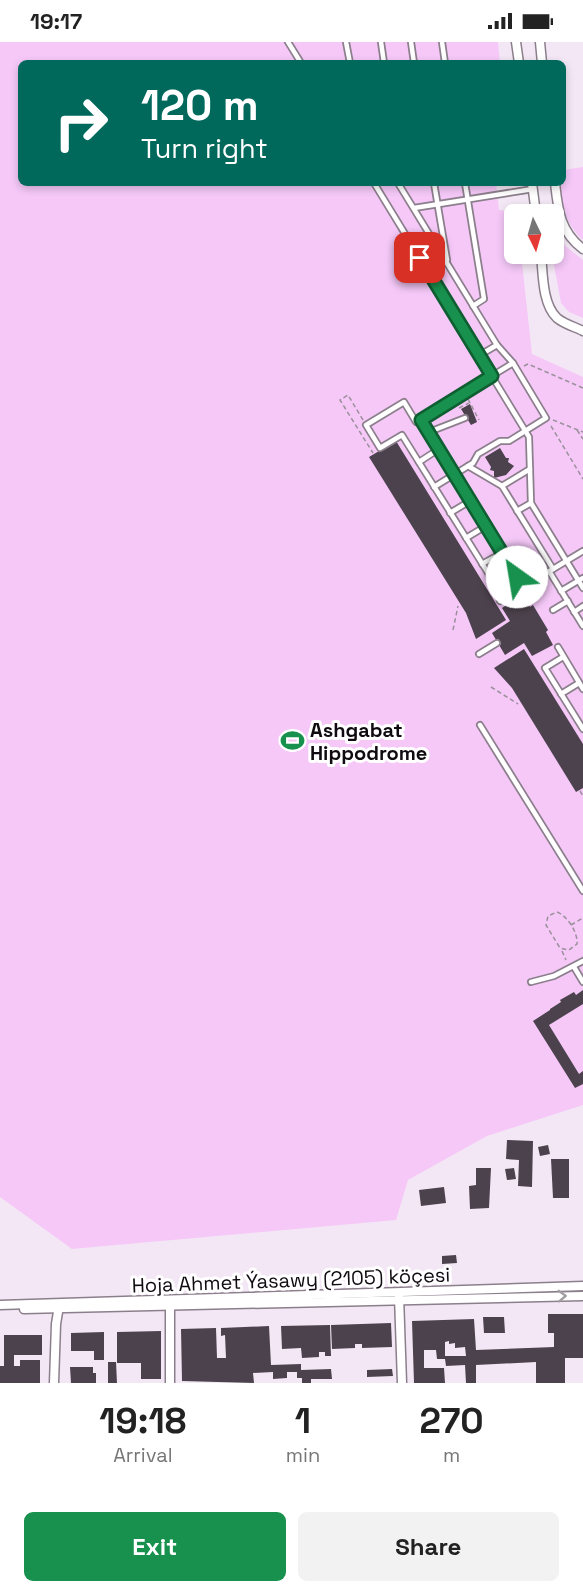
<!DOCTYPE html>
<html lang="en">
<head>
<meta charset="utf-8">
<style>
  :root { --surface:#fff; --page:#f2f2f2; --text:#222; --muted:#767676; --accent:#17914d }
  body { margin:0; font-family:"Space Grotesk",sans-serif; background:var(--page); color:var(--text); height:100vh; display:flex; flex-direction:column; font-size:22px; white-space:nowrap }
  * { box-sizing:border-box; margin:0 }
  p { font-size:20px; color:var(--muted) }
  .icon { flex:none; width:33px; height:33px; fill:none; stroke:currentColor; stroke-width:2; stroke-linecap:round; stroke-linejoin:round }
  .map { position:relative; height:1341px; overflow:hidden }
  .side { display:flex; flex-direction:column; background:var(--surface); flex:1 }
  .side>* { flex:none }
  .guide { position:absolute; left:18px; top:18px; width:548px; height:126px; border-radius:9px; box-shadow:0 3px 9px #0003; background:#00695c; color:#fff; overflow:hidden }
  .needle { width:39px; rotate:175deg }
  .buttons { position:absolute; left:504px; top:162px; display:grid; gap:12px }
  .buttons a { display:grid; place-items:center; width:60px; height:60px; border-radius:9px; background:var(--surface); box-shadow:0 3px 9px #0003; font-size:30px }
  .pin { position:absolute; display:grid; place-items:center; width:51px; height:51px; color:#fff; margin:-26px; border-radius:12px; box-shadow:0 3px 9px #0006 }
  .me { position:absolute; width:66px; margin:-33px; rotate:328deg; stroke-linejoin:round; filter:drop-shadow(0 0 4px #0008) }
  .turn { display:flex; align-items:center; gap:21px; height:126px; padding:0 24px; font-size:27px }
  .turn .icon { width:78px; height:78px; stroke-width:2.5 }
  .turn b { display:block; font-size:42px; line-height:51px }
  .eta { display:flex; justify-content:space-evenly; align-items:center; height:102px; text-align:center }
  .eta b { font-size:36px; font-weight:700; line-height:42px }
  .primary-button { display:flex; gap:12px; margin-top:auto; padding:12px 24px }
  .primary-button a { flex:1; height:69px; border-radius:9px; background:var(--accent); color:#fff; font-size:24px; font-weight:700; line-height:69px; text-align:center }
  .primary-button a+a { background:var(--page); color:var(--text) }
  .status { display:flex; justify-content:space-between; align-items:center; height:42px; padding:0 30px; background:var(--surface); direction:ltr }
  .status svg { height:16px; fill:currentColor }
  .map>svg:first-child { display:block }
  .green { fill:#f5c8f8 }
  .building { fill:#4c424d; fill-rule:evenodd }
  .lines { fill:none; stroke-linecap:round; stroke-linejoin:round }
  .service-casing { stroke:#8b7f8b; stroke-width:8 }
  .minor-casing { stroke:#8b7f8b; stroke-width:11 }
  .path { stroke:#9b919b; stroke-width:1.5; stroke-dasharray:4.5 3; stroke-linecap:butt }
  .service { stroke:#fff; stroke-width:4.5 }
  .minor { stroke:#fff; stroke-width:8 }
  .oneway { stroke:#9f9d9f }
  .route-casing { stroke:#0f5e32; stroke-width:15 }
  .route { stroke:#17914d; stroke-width:10 }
  .labels { text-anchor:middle; stroke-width:6; stroke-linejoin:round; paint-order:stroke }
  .poi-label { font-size:20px; font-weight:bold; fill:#100b10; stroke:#fff; text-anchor:start }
  .street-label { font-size:20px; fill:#100b10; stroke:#fff }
</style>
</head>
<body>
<div class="status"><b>19:17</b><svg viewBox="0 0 49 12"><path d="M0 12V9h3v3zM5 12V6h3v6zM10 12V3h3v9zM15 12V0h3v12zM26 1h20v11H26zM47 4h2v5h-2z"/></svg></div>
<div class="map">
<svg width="583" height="1341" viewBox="0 0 583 1341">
  <rect width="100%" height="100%" fill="#f4e7f5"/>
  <g class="green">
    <polygon points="0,0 498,0 500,21 21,21 21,141 496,141 499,168 517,170 517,172 514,172 514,212 521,212 532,312 583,335 583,1063 487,1094 408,1138 396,1178 72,1207 0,1155"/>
    <path d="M583,125V198C566,183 561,163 561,141H562L563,128Z"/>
    <polygon points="554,189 563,202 583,218 583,276 569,270 561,261 552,212 554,212"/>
  </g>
  <g class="building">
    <polygon points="470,362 477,380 471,383 461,367"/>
    <polygon points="396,399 506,578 476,597 466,571 369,415"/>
    <polygon points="500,406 506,416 509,416 508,420 514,424 506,433 494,436 494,429 490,428 491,425 485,415"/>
    <polygon points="522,552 530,565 533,563 548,588 546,590 553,603 532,614 524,601 505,613 492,591 510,579 502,566"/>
    <polygon points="524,607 583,702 583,746 576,750 512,646 494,626"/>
    <polygon points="583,948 583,962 549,983 579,1032 583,1029 583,1042 575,1046 533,979 550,968 550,967 561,960 560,958 574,950 576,953"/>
    <polygon points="507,1098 533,1099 532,1145 518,1144 519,1118 506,1117"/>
    <polygon points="548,1103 550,1112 540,1114 538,1105"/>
    <polygon points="551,1117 569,1117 569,1156 553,1156"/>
    <polygon points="476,1126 491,1126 489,1166 470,1167 469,1144 476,1143"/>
    <polygon points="514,1126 516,1137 507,1138 505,1127"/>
    <polygon points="444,1145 446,1161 421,1164 419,1148"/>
    <polygon points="456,1213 457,1221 442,1222 442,1214"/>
    <path d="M548,1272H583V1316H565V1341H536V1320L476,1323V1341H466L465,1323L446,1324L445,1317H437L436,1308H424V1326H444L445,1341H414L412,1279L474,1277L476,1308L554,1305V1291H548ZM449,1299V1302L455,1301V1306L465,1305L466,1314H445V1300Z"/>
    <polygon points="483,1275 504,1275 505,1291 484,1291"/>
    <polygon points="391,1281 392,1305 362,1306 362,1302 355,1302 355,1306 332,1307 331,1283"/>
    <polygon points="330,1283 331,1314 325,1314 325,1310 319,1310 319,1315 302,1316 301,1306 282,1307 281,1284"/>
    <polygon points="269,1284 271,1323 301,1322 301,1328 331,1327 332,1337 311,1337 311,1341 302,1341 302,1336 297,1336 297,1330 287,1330 287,1336 273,1337 273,1330 253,1331 254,1341 182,1339 181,1287 216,1286 217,1316 226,1316 225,1293 221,1294 221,1286"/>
    <polygon points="161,1289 161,1337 141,1337 141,1321 117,1321 117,1290"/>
    <polygon points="104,1290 104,1318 94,1318 94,1309 71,1309 71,1291"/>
    <polygon points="4,1293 42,1293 42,1313 14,1313 14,1324 20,1324 20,1318 40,1318 40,1341 0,1341 0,1324 4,1324"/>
    <polygon points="108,1320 116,1320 117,1341 108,1341"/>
    <polygon points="70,1325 93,1325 93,1331 96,1331 96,1341 71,1341"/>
    <polygon points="392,1327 393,1334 367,1335 367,1328"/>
  </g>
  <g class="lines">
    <defs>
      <g id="service">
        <polyline points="288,0 301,21"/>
        <polyline points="346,0 350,21"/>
        <polyline points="381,0 384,21"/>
        <polyline points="411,0 414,21"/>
        <polyline points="442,0 445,21"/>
        <polyline points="374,141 529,395 531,461 583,546"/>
        <polyline points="398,141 497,303 513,321 546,376 509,399 500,399 478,412 473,421 434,445"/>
        <polyline points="434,141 447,218"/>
        <polyline points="465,141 484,257 473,264"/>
        <polyline points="414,166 533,147"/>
        <polyline points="480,313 497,303"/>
        <polyline points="513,321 416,380 404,360 366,383 380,406 402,393 498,547 517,535"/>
        <polyline points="421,378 523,545"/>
        <polyline points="429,390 465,376"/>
        <polyline points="419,420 439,407"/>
        <polyline points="468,424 502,444 553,527"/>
        <polyline points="502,444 530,427"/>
        <polyline points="517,469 531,461"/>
        <polyline points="450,471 470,459"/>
        <polyline points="466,496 486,484"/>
        <polyline points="482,522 502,511"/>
        <polyline points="549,529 583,584"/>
        <polyline points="561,549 583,536"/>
        <polyline points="500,559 583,509"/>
        <polyline points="553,568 568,559"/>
        <polyline points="574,570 583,564"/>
        <polyline points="558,605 583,647"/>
        <polyline points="479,612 497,601"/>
        <polyline points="563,615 545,626 583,687"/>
        <polyline points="561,652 579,641"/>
        <polyline points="480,683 583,849"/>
        <polyline points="574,925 583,940"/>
        <polyline points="531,940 554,934 583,919"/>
      </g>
      <g id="minor">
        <polyline points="516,0 519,21"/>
        <polyline points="540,0 542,21"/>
        <polyline points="532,141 536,172"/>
        <path d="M555,141C558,168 560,190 583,207"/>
        <path d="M541,212C543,231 542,262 557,276C564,282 575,285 583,289"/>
        <polyline points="399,1254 402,1341"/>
        <polyline points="170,1260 170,1341"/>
        <polyline points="0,1263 583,1244"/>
        <polyline points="24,1267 583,1254"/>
        <polyline points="54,1341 56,1282 59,1264"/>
      </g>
    </defs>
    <use href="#service" class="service-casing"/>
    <use href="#minor" class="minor-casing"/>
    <g class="path">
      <polyline points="524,324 528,322 583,346"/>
      <polyline points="468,357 479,378"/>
      <polyline points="459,366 469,361"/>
      <polyline points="363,378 348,353 340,358 373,411"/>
      <polyline points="553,378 583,390"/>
      <polyline points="551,384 583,437"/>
      <polyline points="577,388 583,397"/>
      <polyline points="453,588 458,564"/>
      <polyline points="491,645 518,662"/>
      <polyline points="580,749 583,754"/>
      <path d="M557,870C568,874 578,891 577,902L569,908L560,906L546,883L548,874Z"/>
      <polyline points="571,883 583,876"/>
      <polyline points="562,909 566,918"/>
    </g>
    <use href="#service" class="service"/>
    <use href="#minor" class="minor"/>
  </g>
  <defs><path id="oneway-chevron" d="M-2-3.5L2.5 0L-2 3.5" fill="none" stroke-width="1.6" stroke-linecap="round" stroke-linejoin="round" transform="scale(1.5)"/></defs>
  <use class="oneway" href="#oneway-chevron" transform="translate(562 1254) rotate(-2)"/>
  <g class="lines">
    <defs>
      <polyline id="route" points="420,216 492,334 421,378 517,535"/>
    </defs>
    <use href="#route" class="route-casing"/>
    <use href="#route" class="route"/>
  </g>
  <defs>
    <symbol id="stadium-bare" viewBox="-9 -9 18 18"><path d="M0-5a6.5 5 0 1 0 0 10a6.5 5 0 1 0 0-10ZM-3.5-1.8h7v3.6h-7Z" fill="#17914d" stroke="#fff" stroke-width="2.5" paint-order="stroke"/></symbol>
  </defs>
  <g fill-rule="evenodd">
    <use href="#stadium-bare" x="276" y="682" width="33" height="33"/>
  </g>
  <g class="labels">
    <g class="poi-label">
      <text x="310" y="695">Ashgabat<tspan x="310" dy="23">Hippodrome</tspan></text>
    </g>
    <g class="street-label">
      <text transform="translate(291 1238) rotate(-2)" y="7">Hoja Ahmet Ýasawy (2105) köçesi</text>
    </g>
  </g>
</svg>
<div class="buttons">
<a><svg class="needle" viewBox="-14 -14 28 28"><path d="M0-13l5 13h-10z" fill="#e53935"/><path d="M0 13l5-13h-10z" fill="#767676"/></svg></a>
</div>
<div class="pin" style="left:420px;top:216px;background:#d93025"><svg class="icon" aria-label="arrive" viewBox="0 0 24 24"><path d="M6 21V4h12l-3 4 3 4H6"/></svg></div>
<svg class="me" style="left:517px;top:535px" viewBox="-20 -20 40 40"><circle r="19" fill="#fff"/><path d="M0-13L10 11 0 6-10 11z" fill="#17914d"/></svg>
<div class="guide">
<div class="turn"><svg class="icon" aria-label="right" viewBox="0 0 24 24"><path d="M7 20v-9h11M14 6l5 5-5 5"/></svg><div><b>120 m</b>Turn right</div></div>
</div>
</div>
<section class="side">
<div class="eta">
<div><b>19:18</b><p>Arrival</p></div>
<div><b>1</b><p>min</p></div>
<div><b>270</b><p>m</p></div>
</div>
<div class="primary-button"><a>Exit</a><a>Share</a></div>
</section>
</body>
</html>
